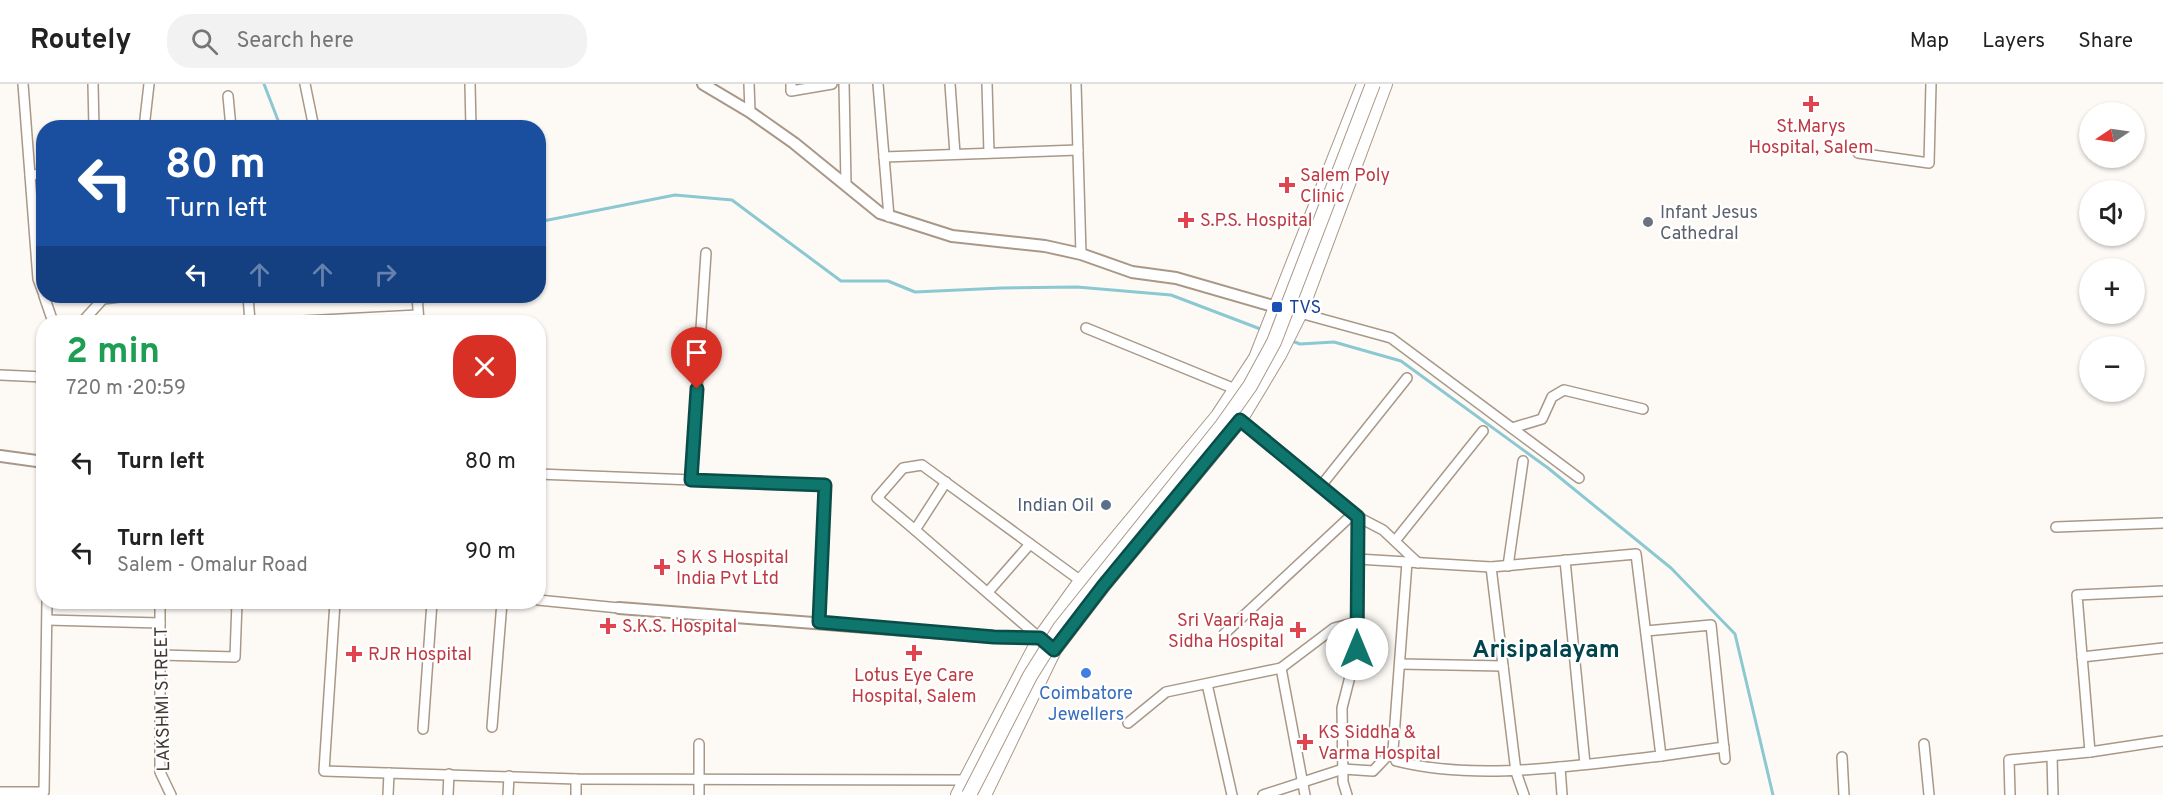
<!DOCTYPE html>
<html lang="en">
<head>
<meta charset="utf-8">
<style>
  :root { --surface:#fff; --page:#f2f2f2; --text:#222; --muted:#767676; --line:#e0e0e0 }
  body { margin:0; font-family:Overpass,sans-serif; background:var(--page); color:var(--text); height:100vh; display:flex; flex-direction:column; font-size:22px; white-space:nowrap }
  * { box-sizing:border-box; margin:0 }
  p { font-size:20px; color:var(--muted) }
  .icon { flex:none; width:33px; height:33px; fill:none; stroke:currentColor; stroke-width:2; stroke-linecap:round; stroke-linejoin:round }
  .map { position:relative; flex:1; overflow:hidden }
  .panel { position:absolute; left:36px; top:231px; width:510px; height:294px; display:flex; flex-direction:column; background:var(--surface); border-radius:24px; box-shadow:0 2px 4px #0004 }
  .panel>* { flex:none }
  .guide { position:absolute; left:36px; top:36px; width:510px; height:183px; border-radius:24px; box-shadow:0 2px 4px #0004; background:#1a4fa0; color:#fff; overflow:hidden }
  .needle { width:39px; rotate:257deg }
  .tools { position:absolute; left:2079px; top:18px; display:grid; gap:12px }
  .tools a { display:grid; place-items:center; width:66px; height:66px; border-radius:50%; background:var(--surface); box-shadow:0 2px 4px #0004; font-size:30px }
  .pin { position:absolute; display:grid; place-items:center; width:51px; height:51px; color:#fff; margin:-62px -26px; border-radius:50% 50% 50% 0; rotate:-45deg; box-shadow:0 0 6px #0007 }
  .pin .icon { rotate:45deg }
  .me { position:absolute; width:66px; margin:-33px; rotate:0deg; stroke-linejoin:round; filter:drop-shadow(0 0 4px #0008) }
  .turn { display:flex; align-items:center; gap:21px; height:126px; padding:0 30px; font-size:27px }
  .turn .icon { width:78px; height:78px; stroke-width:2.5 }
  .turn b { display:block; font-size:42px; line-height:51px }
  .lanes { display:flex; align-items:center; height:57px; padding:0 30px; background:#0003; justify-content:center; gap:30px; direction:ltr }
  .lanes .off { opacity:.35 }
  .round { display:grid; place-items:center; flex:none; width:63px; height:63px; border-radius:24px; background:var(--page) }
  .headline { display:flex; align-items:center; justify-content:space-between; height:102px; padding:0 30px }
  h1 { font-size:36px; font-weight:700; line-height:45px; color:#1e9e55 }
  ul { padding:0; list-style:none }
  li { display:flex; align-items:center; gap:18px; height:90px; padding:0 30px }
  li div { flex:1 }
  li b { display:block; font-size:22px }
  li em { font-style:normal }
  header { display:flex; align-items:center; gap:36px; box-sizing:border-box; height:84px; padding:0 30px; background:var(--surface); border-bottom:2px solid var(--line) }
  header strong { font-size:28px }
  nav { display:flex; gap:33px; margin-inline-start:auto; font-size:21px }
  .search { width:420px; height:54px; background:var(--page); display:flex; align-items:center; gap:15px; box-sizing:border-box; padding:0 21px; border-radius:24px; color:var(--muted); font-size:22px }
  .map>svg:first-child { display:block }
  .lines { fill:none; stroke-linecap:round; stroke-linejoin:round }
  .stream { stroke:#8cc8d1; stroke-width:3 }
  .minor-casing { stroke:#a99887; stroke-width:12 }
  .tertiary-casing { stroke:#a99887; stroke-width:14 }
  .primary-casing { stroke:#a99887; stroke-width:16 }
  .minor { stroke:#fff; stroke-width:9 }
  .tertiary { stroke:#fff; stroke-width:10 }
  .primary { stroke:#fff; stroke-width:14 }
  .primary-bridge-casing { stroke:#a99887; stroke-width:16; stroke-linecap:butt }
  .primary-bridge { stroke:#fff; stroke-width:14 }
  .route-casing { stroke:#0a4d48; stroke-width:15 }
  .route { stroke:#0f766e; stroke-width:10 }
  .health-dot { fill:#e0444e; stroke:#fff; stroke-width:2 }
  .worship-dot { fill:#6b7280; stroke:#fff; stroke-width:2 }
  .transit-dot { fill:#1a4fb4; stroke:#fff; stroke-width:2 }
  .service-dot { fill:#5c6f8a; stroke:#fff; stroke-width:2 }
  .shop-dot { fill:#3f7fe0; stroke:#fff; stroke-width:2 }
  .labels { text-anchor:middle; stroke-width:4.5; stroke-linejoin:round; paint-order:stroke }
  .health-label { font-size:18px; fill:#be3a42; stroke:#fff; text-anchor:start }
  .worship-label { font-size:18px; fill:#5b616d; stroke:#fff; text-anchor:start }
  .transit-label { font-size:18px; fill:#164399; stroke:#fff; text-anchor:start }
  .service-label { font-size:18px; fill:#4e5e75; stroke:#fff; text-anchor:end }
  .shop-label { font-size:18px; fill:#366cbe; stroke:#fff }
  .street-label { font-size:18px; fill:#403932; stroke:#fff }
  .district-label { font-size:24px; font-weight:bold; fill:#01444b; stroke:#fff }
</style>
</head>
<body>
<header>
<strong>Routely</strong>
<div class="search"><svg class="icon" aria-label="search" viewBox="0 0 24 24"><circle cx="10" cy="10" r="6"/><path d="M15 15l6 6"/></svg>Search here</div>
<nav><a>Map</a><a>Layers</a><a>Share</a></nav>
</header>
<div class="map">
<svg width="2163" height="711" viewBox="0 0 2163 711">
  <rect width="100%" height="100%" fill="#fdfaf6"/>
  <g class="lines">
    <g class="stream">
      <polyline points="264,0 281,44"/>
      <polyline points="538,138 675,111 732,116 841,197 888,197 915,208 1002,204 1077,203 1171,211 1263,246"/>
      <polyline points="1292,257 1300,260 1334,258 1401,277 1548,384 1671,484 1735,550 1773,711"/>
    </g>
    <defs>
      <g id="minor">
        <polyline points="23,0 38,195 44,211"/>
        <polyline points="93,0 94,44"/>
        <polyline points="305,0 314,44"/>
        <polyline points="470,0 471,44"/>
        <polyline points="749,0 750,28"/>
        <polyline points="791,0 791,7 832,0"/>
        <polyline points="844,0 846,100"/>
        <polyline points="878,0 889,133"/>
        <polyline points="950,0 955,70"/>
        <polyline points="987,0 989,69"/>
        <polyline points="1076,0 1081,170"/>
        <polyline points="228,12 231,44"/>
        <polyline points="144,44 149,0"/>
        <polyline points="1858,69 1929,79 1931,0"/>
        <polyline points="884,73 1078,66"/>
        <polyline points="30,91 44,90"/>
        <polyline points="44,212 53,238"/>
        <polyline points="248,212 250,238"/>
        <polyline points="417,212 419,238"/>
        <polyline points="1300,229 1391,254 1579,394"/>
        <polyline points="82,238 103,215 128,212"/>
        <polyline points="283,238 418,231"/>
        <polyline points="1086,244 1235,305"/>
        <polyline points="0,291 44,293"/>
        <polyline points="1240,336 1358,433 1357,565 1342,624 1343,698 1347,711"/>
        <polyline points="1512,344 1542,335 1552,313 1564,306 1643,325"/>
        <polyline points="538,390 825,401 819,538"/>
        <polyline points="691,396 706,169"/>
        <polyline points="946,398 915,446 1042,556"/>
        <polyline points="1320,403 1407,294"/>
        <polyline points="1358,433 1383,446 1418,479"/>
        <polyline points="2056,443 2163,439"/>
        <polyline points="915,446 877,414 903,384 922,381 1081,497"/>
        <polyline points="1395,457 1483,347"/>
        <polyline points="1357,475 1491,483"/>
        <polyline points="1565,476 1585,680"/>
        <polyline points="1508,482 1523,377"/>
        <polyline points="988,508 1030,460"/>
        <polyline points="538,516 619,524"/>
        <polyline points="160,518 160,688 171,711"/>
        <polyline points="335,518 324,687 576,695 965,696"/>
        <polyline points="47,536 160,539"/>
        <polyline points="1646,547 1711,541 1725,675"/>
        <polyline points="1224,550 1354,429"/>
        <polyline points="160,571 235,573 237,518"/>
        <polyline points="2082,573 2163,564"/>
        <polyline points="1400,580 1503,582"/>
        <polyline points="1281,584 1305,711"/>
        <polyline points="1207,600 1232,711"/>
        <polyline points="1128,639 1166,608 1281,584 1334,544 1357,538"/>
        <polyline points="492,643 502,518"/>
        <polyline points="423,645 432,518"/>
        <polyline points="1924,660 1929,711"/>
        <polyline points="1393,666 1407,478"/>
        <polyline points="2090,668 2077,511 2163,507"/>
        <polyline points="1661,672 1724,663"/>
        <polyline points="2052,672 2053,711"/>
        <polyline points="1842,673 1844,711"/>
        <polyline points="1560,683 1562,711"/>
        <polyline points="0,708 44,708 47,518"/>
        <polyline points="388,711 389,689"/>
        <polyline points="448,711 449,690"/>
        <polyline points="508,711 509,692"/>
        <polyline points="576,711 576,695"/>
        <polyline points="699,711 699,660"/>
        <path d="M1263,711L1343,685L1373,687L1393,666L1396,677C1480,698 1575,681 1661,672L1636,470L1491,483L1516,688L1524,711"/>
        <polyline points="2010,711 2009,676 2090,668 2163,657"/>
      </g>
      <g id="tertiary">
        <polyline points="703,0 750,28 794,59 880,129 952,152 1045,162 1081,170 1132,188 1176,194 1283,225"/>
        <polyline points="0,372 44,378"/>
        <polyline points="619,524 994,553 1040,554"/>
      </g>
      <g id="primary">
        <polyline points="958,711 1040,554 1081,497 1218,332 1256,274 1364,0"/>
        <polyline points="984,711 1054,566 1103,502 1240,336 1279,271 1300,229 1385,0"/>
      </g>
    </defs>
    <use href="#minor" class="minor-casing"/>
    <use href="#tertiary" class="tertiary-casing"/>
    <use href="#primary" class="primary-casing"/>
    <use href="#minor" class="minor"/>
    <use href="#tertiary" class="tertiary"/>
    <use href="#primary" class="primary"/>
    <defs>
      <polyline id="primary-bridge" points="969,711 1030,592 1060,544 1221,343 1250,302 1274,258 1373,0"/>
    </defs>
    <use href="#primary-bridge" class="primary-bridge-casing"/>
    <use href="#primary-bridge" class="primary-bridge"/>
  </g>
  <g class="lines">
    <defs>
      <polyline id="route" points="697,305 691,396 825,401 819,538 994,553 1040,554 1054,566 1103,502 1240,336 1358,433 1357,565"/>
    </defs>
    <use href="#route" class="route-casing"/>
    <use href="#route" class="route"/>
  </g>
  <g class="health-dot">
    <path d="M1808 11h6v6h6v6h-6v6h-6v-6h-6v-6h6z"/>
    <path d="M1284 92h6v6h6v6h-6v6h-6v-6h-6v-6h6z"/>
    <path d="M1183 127h6v6h6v6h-6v6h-6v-6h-6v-6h6z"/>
    <path d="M659 474h6v6h6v6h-6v6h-6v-6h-6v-6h6z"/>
    <path d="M605 533h6v6h6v6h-6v6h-6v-6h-6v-6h6z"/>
    <path d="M1295 537h6v6h6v6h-6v6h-6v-6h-6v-6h6z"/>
    <path d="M911 560h6v6h6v6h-6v6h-6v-6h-6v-6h6z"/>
    <path d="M351 561h6v6h6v6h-6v6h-6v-6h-6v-6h6z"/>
    <path d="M1302 649h6v6h6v6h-6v6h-6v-6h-6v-6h6z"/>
  </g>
  <circle class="worship-dot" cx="1648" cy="138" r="6"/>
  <rect class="transit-dot" x="1271" y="217" width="12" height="12" rx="3"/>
  <circle class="service-dot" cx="1106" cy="421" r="6"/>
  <circle class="shop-dot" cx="1086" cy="589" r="6"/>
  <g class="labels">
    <g class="health-label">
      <text x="1811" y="48" text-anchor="middle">St.Marys<tspan x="1811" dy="21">Hospital, Salem</tspan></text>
      <text x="1300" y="97">Salem Poly<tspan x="1300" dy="21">Clinic</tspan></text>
      <text x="1200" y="142">S.P.S. Hospital</text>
      <text x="676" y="479">S K S Hospital<tspan x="676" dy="21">India Pvt Ltd</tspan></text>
      <text x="1284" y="542" text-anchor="end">Sri Vaari Raja<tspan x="1284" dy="21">Sidha Hospital</tspan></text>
      <text x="622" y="548">S.K.S. Hospital</text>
      <text x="368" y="576">RJR Hospital</text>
      <text x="914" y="597" text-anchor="middle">Lotus Eye Care<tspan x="914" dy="21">Hospital, Salem</tspan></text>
      <text x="1318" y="654">KS Siddha &amp;<tspan x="1318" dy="21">Varma Hospital</tspan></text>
    </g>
    <g class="worship-label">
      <text x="1660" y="134">Infant Jesus<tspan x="1660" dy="21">Cathedral</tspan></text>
    </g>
    <g class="transit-label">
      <text x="1289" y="229">TVS</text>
    </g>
    <g class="service-label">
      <text x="1094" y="427">Indian Oil</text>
    </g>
    <g class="shop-label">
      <text x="1086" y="615">Coimbatore<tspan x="1086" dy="21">Jewellers</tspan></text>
    </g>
    <g class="street-label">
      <text transform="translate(162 615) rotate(-91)" y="6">LAKSHMI STREET</text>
    </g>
    <g class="district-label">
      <text x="1546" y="573">Arisipalayam</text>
    </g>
  </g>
</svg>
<div class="tools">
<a><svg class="needle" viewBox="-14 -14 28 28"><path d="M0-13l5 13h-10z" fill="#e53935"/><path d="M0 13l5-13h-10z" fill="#767676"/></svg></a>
<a><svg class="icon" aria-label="sound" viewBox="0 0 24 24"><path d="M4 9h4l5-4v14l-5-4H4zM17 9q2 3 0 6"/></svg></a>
<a>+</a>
<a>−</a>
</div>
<div class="pin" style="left:697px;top:305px;background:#d93025"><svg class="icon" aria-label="arrive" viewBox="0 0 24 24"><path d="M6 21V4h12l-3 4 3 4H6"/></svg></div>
<svg class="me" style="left:1357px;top:565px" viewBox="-20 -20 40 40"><circle r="19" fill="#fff"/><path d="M0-13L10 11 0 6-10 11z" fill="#0f766e"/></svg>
<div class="guide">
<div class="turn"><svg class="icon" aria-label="left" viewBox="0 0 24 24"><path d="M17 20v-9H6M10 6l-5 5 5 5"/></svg><div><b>80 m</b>Turn left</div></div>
<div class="lanes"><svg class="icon" aria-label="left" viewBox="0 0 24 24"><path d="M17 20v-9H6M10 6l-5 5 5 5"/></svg><svg class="icon off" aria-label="ahead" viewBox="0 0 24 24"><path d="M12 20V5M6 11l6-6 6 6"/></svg><svg class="icon off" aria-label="ahead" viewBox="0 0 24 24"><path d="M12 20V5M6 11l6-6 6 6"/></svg><svg class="icon off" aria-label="right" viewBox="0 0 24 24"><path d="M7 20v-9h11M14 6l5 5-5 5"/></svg></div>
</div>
<section class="panel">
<div class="headline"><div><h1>2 min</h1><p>720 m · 20:59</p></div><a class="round" style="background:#d93025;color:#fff"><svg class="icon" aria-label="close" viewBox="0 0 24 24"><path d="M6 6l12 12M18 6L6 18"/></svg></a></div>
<ul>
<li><svg class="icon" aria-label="left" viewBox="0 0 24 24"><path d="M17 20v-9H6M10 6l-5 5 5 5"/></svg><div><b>Turn left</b></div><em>80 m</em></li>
<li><svg class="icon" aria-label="left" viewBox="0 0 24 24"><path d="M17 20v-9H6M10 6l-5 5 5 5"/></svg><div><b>Turn left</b><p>Salem - Omalur Road</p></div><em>90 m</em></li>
</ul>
</section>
</div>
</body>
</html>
